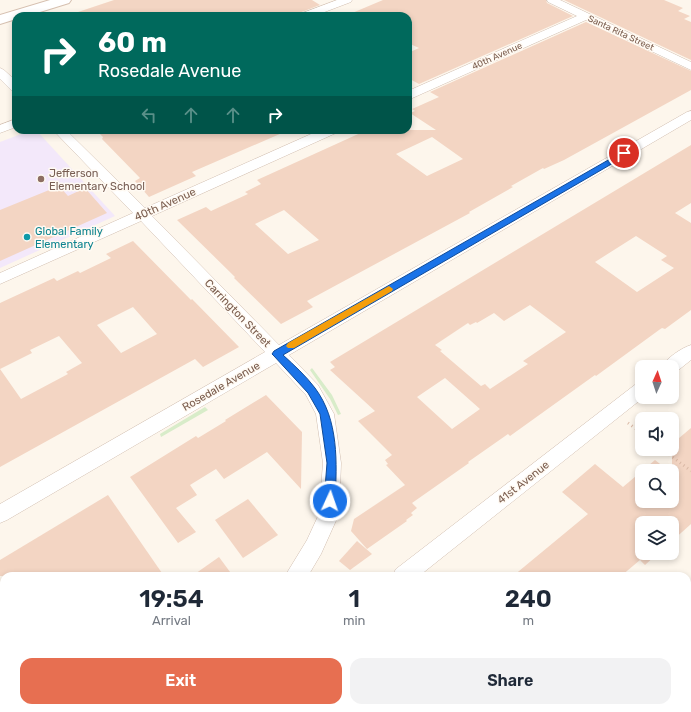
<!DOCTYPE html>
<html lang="en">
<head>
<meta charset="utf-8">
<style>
  :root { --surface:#fff; --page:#f2f2f3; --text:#1f2937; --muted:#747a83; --accent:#e76f51 }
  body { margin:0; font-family:Rubik,sans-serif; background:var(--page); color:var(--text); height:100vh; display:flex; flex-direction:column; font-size:15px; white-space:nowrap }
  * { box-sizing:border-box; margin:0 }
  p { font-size:13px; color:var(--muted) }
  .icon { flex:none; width:22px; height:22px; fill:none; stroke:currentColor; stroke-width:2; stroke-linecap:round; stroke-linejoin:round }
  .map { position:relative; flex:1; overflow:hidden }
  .sheet { position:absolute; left:0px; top:572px; width:691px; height:140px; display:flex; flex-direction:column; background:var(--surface); border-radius:12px 12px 0 0; box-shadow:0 2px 6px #0003 }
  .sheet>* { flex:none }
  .guide { position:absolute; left:12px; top:12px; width:400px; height:122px; border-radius:12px; box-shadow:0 2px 6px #0003; background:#00695c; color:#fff; overflow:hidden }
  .needle { width:26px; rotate:3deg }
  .buttons { position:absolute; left:635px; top:360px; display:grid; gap:8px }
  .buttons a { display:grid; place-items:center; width:44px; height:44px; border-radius:8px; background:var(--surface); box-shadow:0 2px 6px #0003; font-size:20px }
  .pin { position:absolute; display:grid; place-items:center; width:34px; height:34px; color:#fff; margin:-17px; border:2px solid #fff; border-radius:50%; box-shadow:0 1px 4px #0007 }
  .me { position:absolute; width:44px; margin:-22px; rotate:3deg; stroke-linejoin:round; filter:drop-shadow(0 0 3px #0008) }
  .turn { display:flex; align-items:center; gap:14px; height:84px; padding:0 20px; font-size:18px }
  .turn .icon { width:52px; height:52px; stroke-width:2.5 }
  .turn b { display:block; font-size:28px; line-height:34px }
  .lanes { display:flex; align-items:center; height:38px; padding:0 20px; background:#0003; justify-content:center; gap:20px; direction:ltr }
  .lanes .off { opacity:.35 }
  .eta { display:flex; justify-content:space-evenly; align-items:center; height:68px; text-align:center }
  .eta b { font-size:24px; font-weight:600; line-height:28px }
  .button { display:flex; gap:8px; margin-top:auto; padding:8px 20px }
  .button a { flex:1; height:46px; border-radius:12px; background:var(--accent); color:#fff; font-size:16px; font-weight:600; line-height:46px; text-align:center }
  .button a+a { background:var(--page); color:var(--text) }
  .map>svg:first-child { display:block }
  .education { fill:#f3e8fa }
  .green { fill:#d8ecc9 }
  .building { fill:#f3d5c3; fill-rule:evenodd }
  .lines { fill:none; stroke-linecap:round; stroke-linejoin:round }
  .street-casing { stroke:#d1beb0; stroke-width:1 }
  .secondary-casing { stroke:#d6c0b0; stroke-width:2 }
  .path { stroke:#d9b8a5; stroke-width:3; stroke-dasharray:1 3.5; stroke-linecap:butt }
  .street { fill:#fff; fill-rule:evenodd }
  .secondary { fill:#fff; fill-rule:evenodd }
  .route { fill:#1a73e8; stroke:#114b97 }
  .slow { fill:#f59e0b }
  .education-dot { fill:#8d6e63; stroke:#fffaf3; stroke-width:1.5 }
  .culture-dot { fill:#0f9aa8; stroke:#fffaf3; stroke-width:1.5 }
  .labels { text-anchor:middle; stroke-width:3; stroke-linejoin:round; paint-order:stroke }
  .far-street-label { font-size:9px; fill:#7a5c4d; stroke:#fffaf3 }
  .education-label { font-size:11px; fill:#785e54; stroke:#fffaf3; text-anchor:start }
  .street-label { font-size:11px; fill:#7a5c4d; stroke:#fffaf3 }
  .culture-label { font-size:11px; fill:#0d838f; stroke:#fffaf3; text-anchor:start }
</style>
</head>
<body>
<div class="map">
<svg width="691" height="712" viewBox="0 0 691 712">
  <rect width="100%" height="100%" fill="#fdf6ec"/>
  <polygon class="education" points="32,130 36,130 115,216 0,268 0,142"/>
  <g class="green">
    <polygon points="312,368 332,395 341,414 338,415 330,399 310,370"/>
    <polygon points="205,407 208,410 161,437 160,434"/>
  </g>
  <g class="building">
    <polygon points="114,0 312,0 320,5 299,13 298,16 75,16 75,13"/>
    <polygon points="383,0 546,0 547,3 573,16 419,84 408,78 408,53 419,48 408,43 408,16 345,16"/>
    <polygon points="564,0 664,0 683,8 678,11 690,16 684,19 691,22 691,60"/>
    <path d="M586,22L691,71V90L564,160L544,169L543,168L511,186L513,187L469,212L470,213L307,301L313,307L281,324L234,278L235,277L177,220L206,207L211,211L248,194L245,192L261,184L257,180L367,130H436L410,113L415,111L412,109L439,97L430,92ZM432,137L463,159L427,176L396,154ZM284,210L319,240L288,254L255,224Z"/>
    <polygon points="96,130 289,130 192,172 196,176 149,197 135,181 140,178 102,139 103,137"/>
    <path d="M691,145V203L675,213L691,223V310L665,329L662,328L659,330L596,376L595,375L510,436L508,434L468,462L469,463L412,503L417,508L411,513L413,515L406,520L407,521L367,549L351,531L354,519L405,485L386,465L388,464L385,460L392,455L358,421L375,411L330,370L335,367L330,362ZM636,236L667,256L661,260L674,268L637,292L595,262ZM530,305L566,332L523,361L528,364L490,389L485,384L481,386L440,351L442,350L435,345L468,323L470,325L476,322L477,323L494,313L504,321ZM445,378L480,409L452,429L417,397Z"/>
    <polygon points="59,186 68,196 85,188 107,213 0,261 0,210"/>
    <path d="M133,241L191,300L192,299L239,347L203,367L195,359L0,467V303L54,278L57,281L78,271L80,273L111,258L106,254ZM133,307L157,334L121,353L97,325ZM59,336L82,363L66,372L68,374L21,399L0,369L32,353L30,350Z"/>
    <polygon points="266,395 302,432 301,489 267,452 224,479 216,469 190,485 197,495 176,508 196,532 178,543 130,477 196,436 198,438 226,421 225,420"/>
    <polygon points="691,428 691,524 672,541 672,523 642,523 642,553 658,553 645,565 640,560 621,576 513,576 588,514 562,492 595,464 623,487 655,460 669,471 642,471 642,501 672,501 672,444"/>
    <polygon points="108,495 164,576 0,576 0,560"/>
    <polygon points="248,499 278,535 243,558 215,520"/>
    <polygon points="357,541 372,554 350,570 339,561"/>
    <polygon points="219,557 233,576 192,576"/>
  </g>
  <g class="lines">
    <defs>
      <g id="street">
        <polygon points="337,0 352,0 351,2 314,16 299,16 300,14"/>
        <polygon points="547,0 560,0 691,62 691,70 586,20 408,100 408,91 577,16 548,2"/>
        <polygon points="0,68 4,70 16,81 16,92 12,91 0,79"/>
        <polygon points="691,111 691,120 289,355 318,385 334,414 341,463 339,514 321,554 308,576 285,576 307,540 319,514 323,463 316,414 306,395 276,363 7,520 0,523 0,504 265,352 141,221 0,284 0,273 133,213 53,130 66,130 145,208 320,130 337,130 336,133 152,216 279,345 687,112"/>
        <polygon points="16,119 16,127 0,133 0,125"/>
        <path d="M691,345V360L676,372L672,373V367H661C667,358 681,348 691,345Z"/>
        <polygon points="642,382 642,397 644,397 419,576 392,576 396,569 636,384"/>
        <polygon points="190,708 215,708 213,712 188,712"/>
        <polygon points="222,708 249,708 247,712 220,712"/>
      </g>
      <polygon id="secondary" points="50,0 71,0 69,3 27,16 16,16 16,19 0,24 0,15"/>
    </defs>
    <use href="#street" class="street-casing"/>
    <use href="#secondary" class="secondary-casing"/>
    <g class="path">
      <polyline points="628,423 642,433"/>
      <polyline points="662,449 691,471"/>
    </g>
    <use href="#street" class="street"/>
    <use href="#secondary" class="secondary"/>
  </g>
  <path class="route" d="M624,151L627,152V155L283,355C294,365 306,376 315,388C339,420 337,463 335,501L333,504L330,506L326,504L324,501L327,463L320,414L308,393L274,356L272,354L274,351Z"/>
  <polygon class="slow" points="389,286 393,289 392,291 294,348 288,348 286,346 288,343"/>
  <circle class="education-dot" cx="41" cy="179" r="4"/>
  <circle class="culture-dot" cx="27" cy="237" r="4"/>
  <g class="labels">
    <g class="far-street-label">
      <text transform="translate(621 33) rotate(25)" y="3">Santa Rita Street</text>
      <text transform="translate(497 56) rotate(-24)" y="3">40th Avenue</text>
    </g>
    <g class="education-label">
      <text x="49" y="177">Jefferson<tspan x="49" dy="13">Elementary School</tspan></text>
    </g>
    <g class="street-label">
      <text transform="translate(165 204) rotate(-24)" y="4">40th Avenue</text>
      <text transform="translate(238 313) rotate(46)" y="4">Carrington Street</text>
      <text transform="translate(221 386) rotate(-30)" y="4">Rosedale Avenue</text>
      <text transform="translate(523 482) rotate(-38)" y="4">41st Avenue</text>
    </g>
    <g class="culture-label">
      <text x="35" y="235">Global Family<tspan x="35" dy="13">Elementary</tspan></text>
    </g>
  </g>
</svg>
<div class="buttons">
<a><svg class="needle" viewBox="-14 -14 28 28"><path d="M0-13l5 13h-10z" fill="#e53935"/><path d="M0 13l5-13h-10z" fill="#747a83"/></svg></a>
<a><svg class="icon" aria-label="sound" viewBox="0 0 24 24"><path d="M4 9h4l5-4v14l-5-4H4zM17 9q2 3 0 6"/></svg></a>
<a><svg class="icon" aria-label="search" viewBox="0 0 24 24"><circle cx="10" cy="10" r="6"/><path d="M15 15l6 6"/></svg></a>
<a><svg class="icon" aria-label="layers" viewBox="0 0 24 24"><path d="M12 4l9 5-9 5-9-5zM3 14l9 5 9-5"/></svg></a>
</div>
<div class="pin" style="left:624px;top:153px;background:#d93025"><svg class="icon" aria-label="arrive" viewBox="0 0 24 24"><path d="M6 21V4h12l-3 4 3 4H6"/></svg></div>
<svg class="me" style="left:330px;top:501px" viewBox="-20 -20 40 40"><circle r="17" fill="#1a73e8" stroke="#fff" stroke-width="3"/><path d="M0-11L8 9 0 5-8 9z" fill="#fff"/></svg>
<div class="guide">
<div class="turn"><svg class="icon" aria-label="right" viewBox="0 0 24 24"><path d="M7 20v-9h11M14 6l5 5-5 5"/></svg><div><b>60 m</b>Rosedale Avenue</div></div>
<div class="lanes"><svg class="icon off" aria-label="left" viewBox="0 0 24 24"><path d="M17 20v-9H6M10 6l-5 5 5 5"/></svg><svg class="icon off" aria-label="ahead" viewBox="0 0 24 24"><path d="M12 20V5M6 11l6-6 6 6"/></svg><svg class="icon off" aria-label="ahead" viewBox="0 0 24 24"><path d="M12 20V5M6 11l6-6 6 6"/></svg><svg class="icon" aria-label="right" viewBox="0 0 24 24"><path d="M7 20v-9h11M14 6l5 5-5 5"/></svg></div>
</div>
<section class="sheet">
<div class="eta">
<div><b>19:54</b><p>Arrival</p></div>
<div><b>1</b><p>min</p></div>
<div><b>240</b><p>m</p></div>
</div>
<div class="button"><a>Exit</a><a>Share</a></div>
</section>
</div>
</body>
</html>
